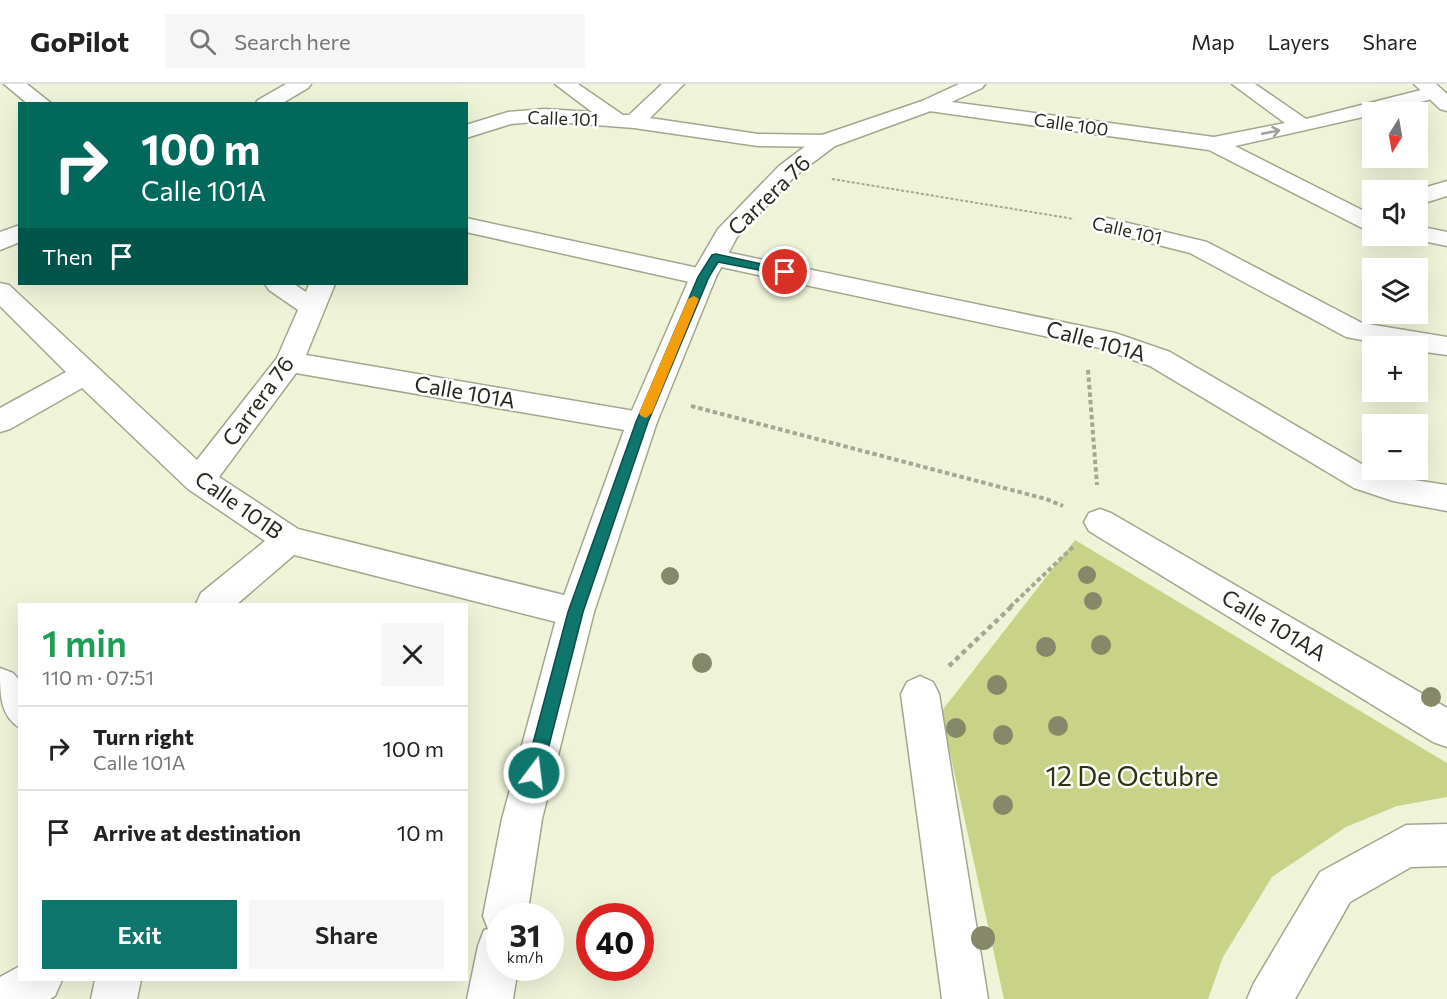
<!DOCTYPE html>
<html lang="en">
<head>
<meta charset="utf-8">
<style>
  :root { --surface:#fff; --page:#f6f6f6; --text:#222; --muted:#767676; --line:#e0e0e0; --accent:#0f766e }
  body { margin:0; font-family:Commissioner,sans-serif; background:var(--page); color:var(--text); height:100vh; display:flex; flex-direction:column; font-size:22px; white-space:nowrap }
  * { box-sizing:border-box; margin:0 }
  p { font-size:20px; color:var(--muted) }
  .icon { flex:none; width:33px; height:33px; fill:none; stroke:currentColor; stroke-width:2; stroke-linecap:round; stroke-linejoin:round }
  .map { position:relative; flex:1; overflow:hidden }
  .sheet { position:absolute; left:18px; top:519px; width:450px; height:378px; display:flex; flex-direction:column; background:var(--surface); border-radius:0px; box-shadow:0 6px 24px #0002 }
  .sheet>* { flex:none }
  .guide { position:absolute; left:18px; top:18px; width:450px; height:183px; border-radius:0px; box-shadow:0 6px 24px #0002; background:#00695c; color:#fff; overflow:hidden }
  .needle { width:39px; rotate:191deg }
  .fabs { position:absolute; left:1362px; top:18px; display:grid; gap:12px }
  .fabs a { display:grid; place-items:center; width:66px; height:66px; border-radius:0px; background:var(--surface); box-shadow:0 6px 24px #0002; font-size:30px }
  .speed { position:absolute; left:486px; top:819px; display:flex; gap:12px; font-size:30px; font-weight:700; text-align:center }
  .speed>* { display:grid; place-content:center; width:78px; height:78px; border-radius:50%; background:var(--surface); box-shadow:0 6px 24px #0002; line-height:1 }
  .speed small { font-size:15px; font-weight:400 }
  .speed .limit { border:9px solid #d22; background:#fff; color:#111 }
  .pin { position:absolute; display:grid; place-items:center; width:51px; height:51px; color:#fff; margin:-26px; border:3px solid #fff; border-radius:50%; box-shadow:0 2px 6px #0007 }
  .me { position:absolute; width:66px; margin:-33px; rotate:15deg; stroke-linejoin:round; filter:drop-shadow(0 0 4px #0008) }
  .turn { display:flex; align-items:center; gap:21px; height:126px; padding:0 24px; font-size:27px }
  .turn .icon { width:78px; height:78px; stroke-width:2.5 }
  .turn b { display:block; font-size:42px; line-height:51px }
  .then { display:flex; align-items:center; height:57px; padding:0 24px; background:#0003; gap:12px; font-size:22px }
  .round { display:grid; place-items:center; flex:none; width:63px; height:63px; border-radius:0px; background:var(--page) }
  .overview { display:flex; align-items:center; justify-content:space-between; height:102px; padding:0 24px }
  h1 { font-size:36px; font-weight:600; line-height:45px; color:#1e9e55 }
  .action { display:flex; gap:12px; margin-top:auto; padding:12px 24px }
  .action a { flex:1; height:69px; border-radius:0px; background:var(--accent); color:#fff; font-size:24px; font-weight:600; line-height:69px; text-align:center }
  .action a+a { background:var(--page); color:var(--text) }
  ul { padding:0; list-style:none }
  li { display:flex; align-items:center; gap:18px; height:84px; padding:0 24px; border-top:2px solid var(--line) }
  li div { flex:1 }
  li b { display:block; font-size:22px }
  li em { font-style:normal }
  header { display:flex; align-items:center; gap:36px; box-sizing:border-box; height:84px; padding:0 30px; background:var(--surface); border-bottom:2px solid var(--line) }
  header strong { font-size:28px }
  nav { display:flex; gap:33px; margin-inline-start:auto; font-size:21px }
  .search { width:420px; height:54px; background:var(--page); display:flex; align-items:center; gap:15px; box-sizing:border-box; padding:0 21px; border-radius:0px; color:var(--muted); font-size:22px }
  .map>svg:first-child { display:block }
  .green { fill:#c8d387 }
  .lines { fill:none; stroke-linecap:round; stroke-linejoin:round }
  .street-casing { stroke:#a1a68d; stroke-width:3 }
  .secondary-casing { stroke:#a1a68d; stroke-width:3 }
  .path-far2 { stroke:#a4a793; stroke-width:2; stroke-dasharray:3 2; stroke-linecap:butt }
  .path-far1 { stroke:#a4a793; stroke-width:4; stroke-dasharray:4.5 3; stroke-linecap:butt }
  .path { stroke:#a4a793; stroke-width:4.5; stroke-dasharray:5 4; stroke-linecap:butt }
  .street { fill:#fff; fill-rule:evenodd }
  .secondary { fill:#fff; fill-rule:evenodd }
  .tree { fill:#85896a }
  .oneway { stroke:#9e9f9a }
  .route { fill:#0f766e; stroke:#0a4d48; stroke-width:1.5 }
  .slow { fill:#f59e0b }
  .labels { text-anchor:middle; stroke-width:5; stroke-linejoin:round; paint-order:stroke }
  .far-street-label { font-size:18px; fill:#27291f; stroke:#fff }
  .street-label { font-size:22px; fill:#27291f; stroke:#fff }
  .near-park-label { font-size:27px; fill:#2e3210; stroke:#fff }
</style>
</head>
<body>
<header>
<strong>GoPilot</strong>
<div class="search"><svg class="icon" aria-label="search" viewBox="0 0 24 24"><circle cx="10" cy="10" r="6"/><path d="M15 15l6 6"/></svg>Search here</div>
<nav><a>Map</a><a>Layers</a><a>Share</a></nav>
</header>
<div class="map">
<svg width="1447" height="915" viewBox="0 0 1447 915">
  <rect width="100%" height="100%" fill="#eff4d9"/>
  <polygon class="green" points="1075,456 1447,679 1447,713 1397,722 1346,743 1272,793 1223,873 1208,915 1004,915 941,628"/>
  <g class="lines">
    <defs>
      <g id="street">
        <polygon points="4,0 27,0 52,20 28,20"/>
        <polygon points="286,0 311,0 308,4 281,20 255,20 258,16"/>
        <polygon points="555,0 578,0 623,31 629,31 662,0 684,0 650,34 758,50 827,51 835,52 838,57 835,62 827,63 758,62 634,44 544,37 511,40 466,54 466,41 508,28 544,25 592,28"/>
        <polygon points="1232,0 1255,0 1306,35 1433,3 1440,5 1443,9 1440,13 1381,28 1372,28 1372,31 1235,62 1372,131 1372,147 1364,145 1209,66 929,27 922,25 919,21 922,17 929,15 1214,53 1285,39"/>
        <polygon points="1447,97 1447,112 1418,121 1417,106"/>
        <polygon points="466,134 703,185 712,187 716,193 712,199 703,201 466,148"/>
        <polygon points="1107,134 1207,158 1362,239 1447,253 1447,271 1418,267 1418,262 1394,262 1346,253 1190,169 1099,146 1095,141 1099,136"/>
        <polygon points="20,141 20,158 0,166 0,148"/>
        <polygon points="1418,142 1447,148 1447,162 1409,154 1408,152 1418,152"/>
        <polygon points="716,166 1115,249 1170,268 1372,386 1394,393 1447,401 1447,427 1393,417 1354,404 1150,282 1100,264 707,180 704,174 707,168"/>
        <polygon points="0,199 9,201 197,376 277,274 298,226 269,206 265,200 294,200 306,208 309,200 335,200 306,271 652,330 657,338 652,346 642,349 296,289 219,393 298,445 588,517 594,528 588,539 576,543 294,471 237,520 196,520 201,509 265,457 188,405 82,304 10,345 0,348 0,324 66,288 0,222"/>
        <polygon points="1100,425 1111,429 1447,624 1447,663 1433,658 1089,447 1084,438 1089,429"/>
        <path d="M0,584L13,589L20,597V644C0,632 0,611 0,584Z"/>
        <polygon points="920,592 933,598 939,610 988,915 942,915 901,610 907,598"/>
        <polygon points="20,882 20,896 62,896 55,912 50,915 0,915 0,893"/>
        <polygon points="95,896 141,896 137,915 91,915"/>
      </g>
      <g id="secondary">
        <polygon points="959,0 985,0 982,4 936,25 835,62 795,92 737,153 716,193 657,338 594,528 542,735 527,832 500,832 500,884 518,884 513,915 467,915 478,862 484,846 488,845 483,832 502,735 558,528 627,338 690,193 718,145 779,82 819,52 922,17"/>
        <polygon points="1414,0 1436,0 1447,10 1447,27 1440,25"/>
        <polygon points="1447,740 1447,782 1411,783 1350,818 1295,915 1247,915 1254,899 1320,788 1406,741"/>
      </g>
    </defs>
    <use href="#street" class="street-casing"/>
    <use href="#secondary" class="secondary-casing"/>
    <polyline class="path-far2" points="832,95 1074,135"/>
    <g class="path-far1">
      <polyline points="1088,286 1097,401"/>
      <polyline points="691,322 1046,415 1063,422"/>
      <polyline points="1010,523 1073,463"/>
    </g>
    <polyline class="path" points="949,582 1012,522"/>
    <use href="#street" class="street"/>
    <use href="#secondary" class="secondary"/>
  </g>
  <g class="tree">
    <circle cx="1087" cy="491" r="9"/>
    <circle cx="670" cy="492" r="9"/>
    <circle cx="1093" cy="517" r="9"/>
    <circle cx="1101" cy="561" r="10"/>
    <circle cx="1046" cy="563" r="10"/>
    <circle cx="702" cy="579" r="10"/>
    <circle cx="997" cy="601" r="10"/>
    <circle cx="1431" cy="613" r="10"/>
    <circle cx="1058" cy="642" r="10"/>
    <circle cx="956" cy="644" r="10"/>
    <circle cx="1003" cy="651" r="10"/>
    <circle cx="1003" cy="721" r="10"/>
    <circle cx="983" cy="854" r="12"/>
  </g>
  <defs><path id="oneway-shaft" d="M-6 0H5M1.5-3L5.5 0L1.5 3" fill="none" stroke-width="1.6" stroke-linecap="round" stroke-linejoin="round" transform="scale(1.5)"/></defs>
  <use class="oneway" href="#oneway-shaft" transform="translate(1271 48) rotate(-11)"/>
  <polygon class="route" points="716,170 785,185 790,188 785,191 718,178 709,193 648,338 583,528 542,689 539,695 534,697 528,695 525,689 568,528 636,338 698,193 712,171"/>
  <polygon class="slow" points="694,212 699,215 652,329 646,334 641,332 639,329 688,215"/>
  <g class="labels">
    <g class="far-street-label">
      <text transform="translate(563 35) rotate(2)" y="6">Calle 101</text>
      <text transform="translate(1071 41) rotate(8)" y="6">Calle 100</text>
      <text transform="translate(1127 147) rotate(13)" y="6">Calle 101</text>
    </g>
    <g class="street-label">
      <text transform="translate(769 111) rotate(-44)" y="8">Carrera 76</text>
      <text transform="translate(1096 257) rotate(15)" y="8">Calle 101A</text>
      <text transform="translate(465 308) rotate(10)" y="8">Calle 101A</text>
      <text transform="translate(258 317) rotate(-54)" y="8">Carrera 76</text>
      <text transform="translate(239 421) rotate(35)" y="8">Calle 101B</text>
      <text transform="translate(1274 541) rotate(31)" y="8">Calle 101AA</text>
    </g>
    <g class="near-park-label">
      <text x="1132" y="702">12 De Octubre</text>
    </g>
  </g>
</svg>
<div class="fabs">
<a><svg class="needle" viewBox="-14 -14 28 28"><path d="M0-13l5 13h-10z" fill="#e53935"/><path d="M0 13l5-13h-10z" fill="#767676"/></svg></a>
<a><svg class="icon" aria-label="sound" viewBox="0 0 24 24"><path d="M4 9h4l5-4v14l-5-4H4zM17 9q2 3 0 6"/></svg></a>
<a><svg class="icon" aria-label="layers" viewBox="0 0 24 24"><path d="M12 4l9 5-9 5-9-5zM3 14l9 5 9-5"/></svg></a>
<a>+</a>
<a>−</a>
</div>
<div class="speed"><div>31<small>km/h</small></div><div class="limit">40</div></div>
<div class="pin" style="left:785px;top:188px;background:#d93025"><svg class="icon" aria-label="arrive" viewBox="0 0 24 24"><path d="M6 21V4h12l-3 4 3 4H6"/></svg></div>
<svg class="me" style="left:534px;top:689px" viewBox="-20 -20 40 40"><circle r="17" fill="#0f766e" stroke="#fff" stroke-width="3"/><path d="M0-11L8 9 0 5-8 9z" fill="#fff"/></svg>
<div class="guide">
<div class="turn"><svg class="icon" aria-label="right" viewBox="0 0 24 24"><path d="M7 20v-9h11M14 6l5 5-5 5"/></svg><div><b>100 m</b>Calle 101A</div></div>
<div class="then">Then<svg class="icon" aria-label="arrive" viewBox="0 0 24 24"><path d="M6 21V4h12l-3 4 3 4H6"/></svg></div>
</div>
<section class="sheet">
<div class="overview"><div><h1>1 min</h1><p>110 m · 07:51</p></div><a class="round"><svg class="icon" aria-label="close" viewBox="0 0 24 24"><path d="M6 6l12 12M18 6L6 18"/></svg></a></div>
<ul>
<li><svg class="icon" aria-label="right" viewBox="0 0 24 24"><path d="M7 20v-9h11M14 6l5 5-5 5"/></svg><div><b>Turn right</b><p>Calle 101A</p></div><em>100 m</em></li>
<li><svg class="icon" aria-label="arrive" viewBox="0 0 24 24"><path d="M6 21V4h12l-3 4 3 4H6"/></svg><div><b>Arrive at destination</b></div><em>10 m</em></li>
</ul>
<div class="action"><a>Exit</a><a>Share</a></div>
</section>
</div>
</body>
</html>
